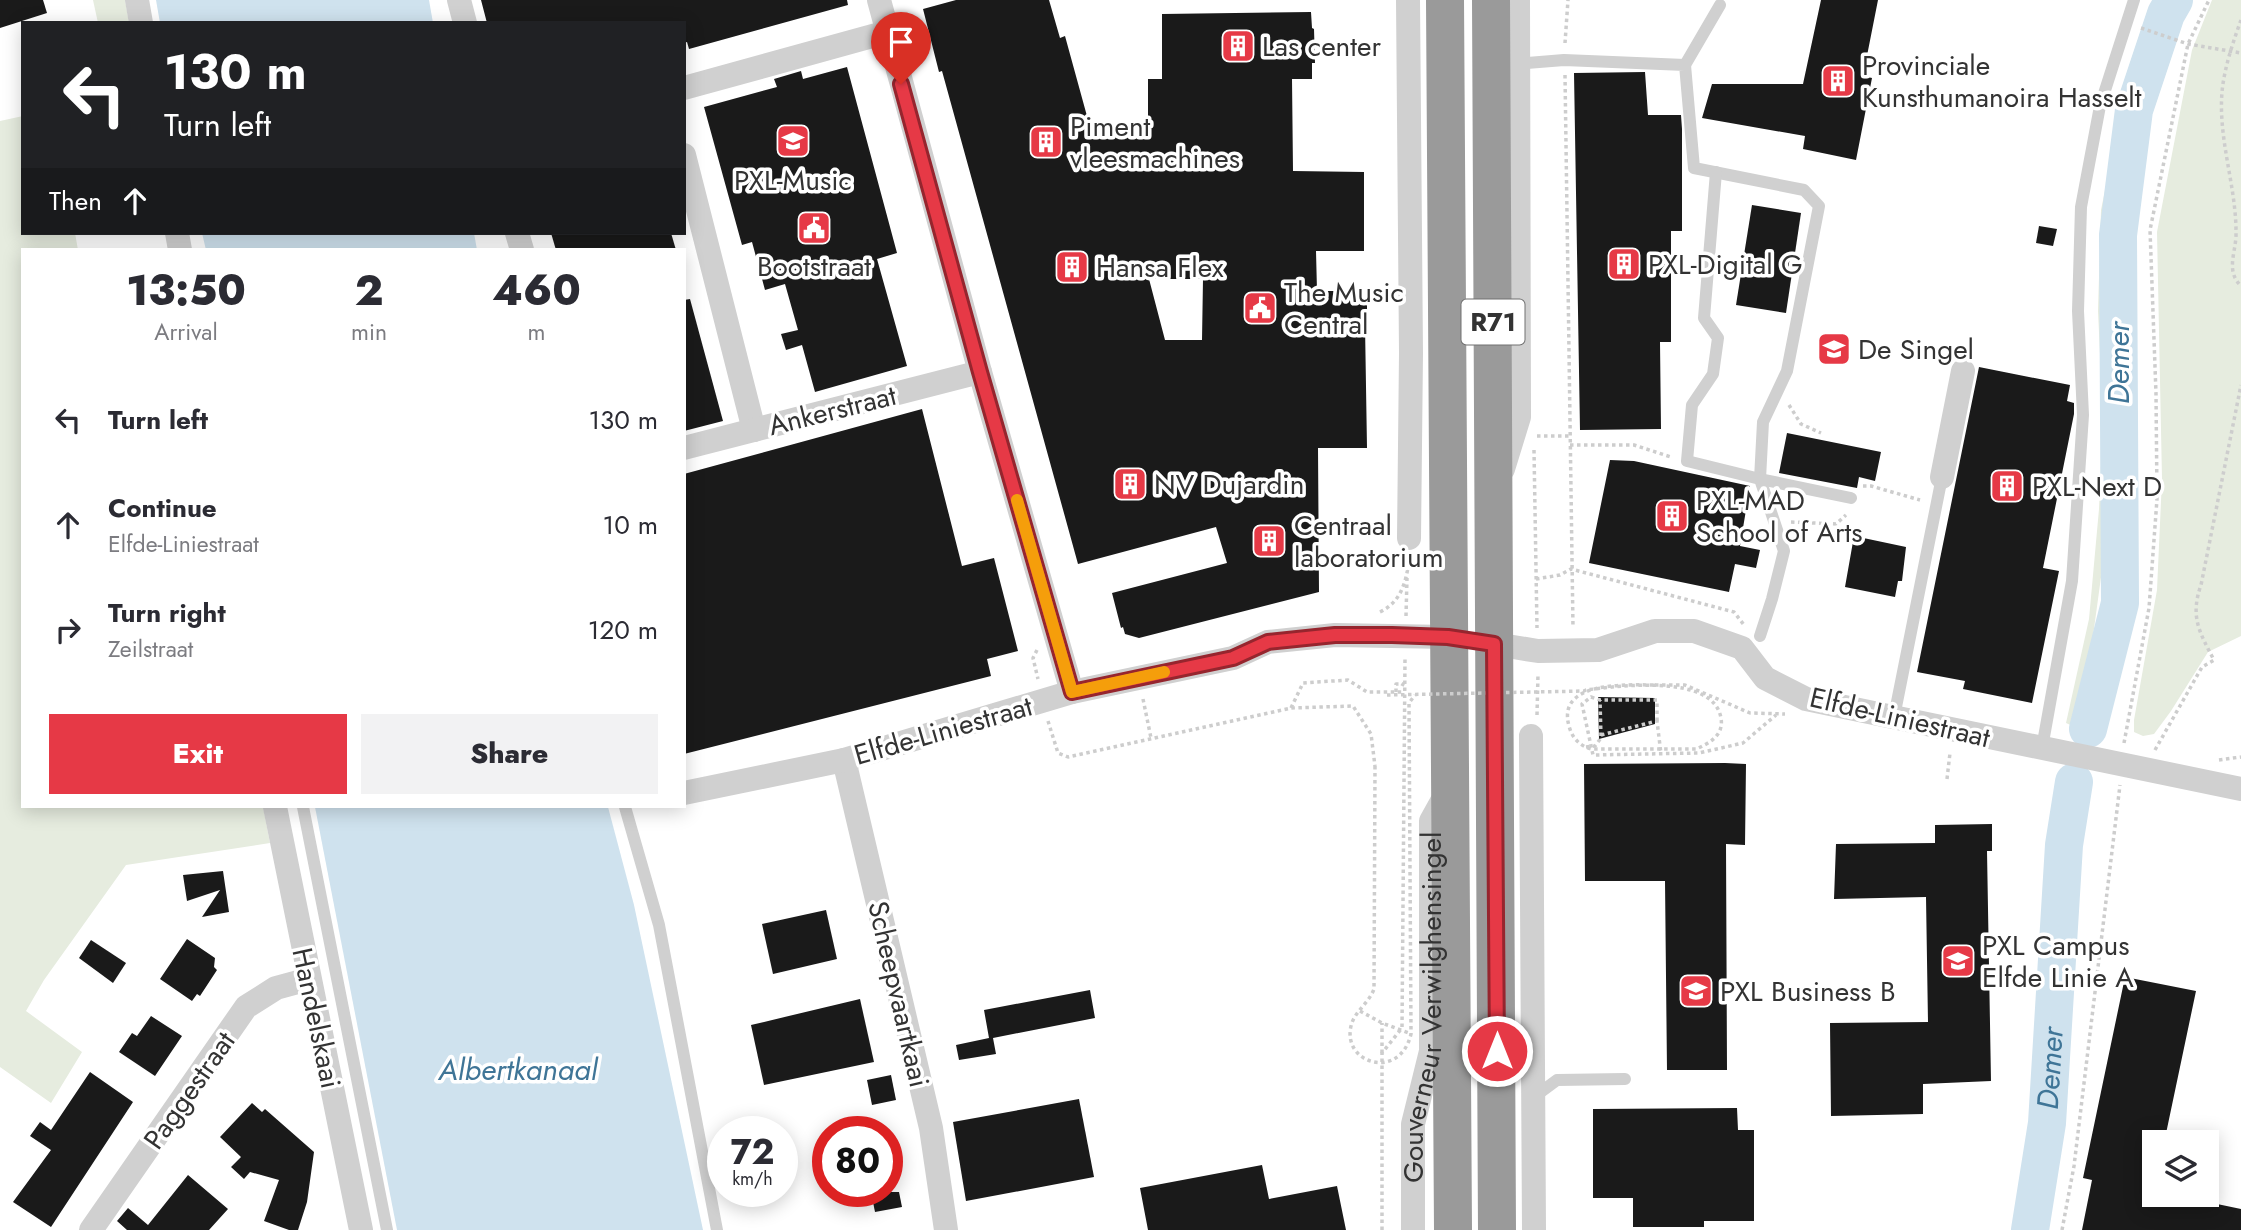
<!DOCTYPE html>
<html lang="en">
<head>
<meta charset="utf-8">
<style>
  :root { --surface:#fff; --page:#f2f2f3; --text:#2b2b33; --muted:#7c7c81; --accent:#e63946 }
  body { margin:0; font-family:Jost,sans-serif; background:var(--page); color:var(--text); height:100vh; display:flex; flex-direction:column; font-size:26px; white-space:nowrap }
  * { box-sizing:border-box; margin:0 }
  p { font-size:23px; color:var(--muted) }
  .icon { flex:none; width:38px; height:38px; fill:none; stroke:currentColor; stroke-width:2; stroke-linecap:round; stroke-linejoin:round }
  .map { position:relative; flex:1; overflow:hidden }
  .sheet { position:absolute; left:21px; top:248px; width:665px; height:560px; display:flex; flex-direction:column; background:var(--surface); border-radius:0px; box-shadow:0 4px 18px #0003 }
  .sheet>* { flex:none }
  .guide { position:absolute; left:21px; top:21px; width:665px; height:214px; border-radius:0px; box-shadow:0 4px 18px #0003; background:#202124; color:#fff; overflow:hidden }
  .controls { position:absolute; left:2142px; top:1130px; display:grid; gap:14px }
  .controls a { display:grid; place-items:center; width:77px; height:77px; border-radius:0px; background:var(--surface); box-shadow:0 4px 18px #0003; font-size:35px }
  .speed { position:absolute; left:707px; top:1116px; display:flex; gap:14px; font-size:35px; font-weight:700; text-align:center }
  .speed>* { display:grid; place-content:center; width:91px; height:91px; border-radius:50%; background:var(--surface); box-shadow:0 4px 18px #0003; line-height:1 }
  .speed small { font-size:18px; font-weight:400 }
  .speed .limit { border:10px solid #d22; background:#fff; color:#111 }
  .pin { position:absolute; display:grid; place-items:center; width:60px; height:60px; color:#fff; margin:-72px -30px; border-radius:50% 50% 50% 0; rotate:-45deg; box-shadow:0 0 7px #0007 }
  .pin .icon { rotate:45deg }
  .me { position:absolute; width:77px; margin:-38px; rotate:0deg; stroke-linejoin:round; filter:drop-shadow(0 0 5px #0008) }
  .turn { display:flex; align-items:center; gap:24px; height:147px; padding:0 28px; font-size:32px }
  .turn .icon { width:91px; height:91px; stroke-width:2.5 }
  .turn b { display:block; font-size:49px; line-height:60px }
  .then { display:flex; align-items:center; height:66px; padding:0 28px; background:#0003; gap:14px; font-size:26px }
  .eta { display:flex; justify-content:space-evenly; align-items:center; height:119px; text-align:center }
  .eta b { font-size:42px; font-weight:800; line-height:49px }
  .action { display:flex; gap:14px; margin-top:auto; padding:14px 28px }
  .action a { flex:1; height:80px; border-radius:0px; background:var(--accent); color:#fff; font-size:28px; font-weight:800; line-height:80px; text-align:center }
  .action a+a { background:var(--page); color:var(--text) }
  ul { padding:0; list-style:none }
  li { display:flex; align-items:center; gap:21px; height:105px; padding:0 28px }
  li div { flex:1 }
  li b { display:block; font-size:26px }
  li em { font-style:normal }
  .map>svg:first-child { display:block }
  .green { fill:#e6ecdf }
  .water { fill:#cfe2ee }
  .lines { fill:none; stroke-linecap:round; stroke-linejoin:round }
  .river { stroke:#cfe2ee; stroke-width:38 }
  .building { fill:#1a1a1a; fill-rule:evenodd }
  .path { stroke:#cdcdcd; stroke-width:3.5; stroke-dasharray:3.5 3.5; stroke-linecap:butt }
  .lane { stroke:#d0d0d0; stroke-width:12 }
  .street { stroke:#d0d0d0; stroke-width:24 }
  .highway { stroke:#9a9a9a; stroke-width:38 }
  .path-bridge { stroke:#cdcdcd; stroke-width:3.5; stroke-dasharray:3.5 3.5; stroke-linecap:butt }
  .route-casing { stroke:#96252e; stroke-width:18 }
  .route { stroke:#e63946; stroke-width:12 }
  .slow { stroke:#f59e0b; stroke-width:12 }
  .labels { text-anchor:middle; stroke-width:7; stroke-linejoin:round; paint-order:stroke }
  .shield { fill:#fff; stroke:#707070; stroke-width:2 }
  .shield-label { font-size:26px; font-weight:bold; fill:#333 }
  .poi-label { font-size:28px; fill:#333; stroke:#fff; text-anchor:start }
  .street-label { font-size:28px; fill:#333; stroke:#fff }
  .water-label { font-size:30px; font-style:italic; fill:#3f7597; stroke:#fff }
</style>
</head>
<body>
<div class="map">
<svg width="2241" height="1230" viewBox="0 0 2241 1230">
  <rect width="100%" height="100%" fill="#fff"/>
  <g class="green">
    <polygon points="93,0 125,0 129,23 98,23"/>
    <polygon points="2212,0 2241,0 2241,636 2208,652 2171,711 2154,734 2143,736 2134,732 2134,720 2157,590 2162,479 2157,232 2192,50"/>
    <polygon points="2147,32 2125,106 2110,171 2101,243 2106,301 2110,511 2090,658 2075,727 2066,723 2089,619 2099,509 2103,419 2098,311 2101,210 2130,69"/>
    <polygon points="23,116 23,233 75,233 78,250 23,250 23,807 263,807 270,843 126,865 44,980 26,1011 82,1052 51,1103 0,1067 0,121"/>
  </g>
  <g class="water">
    <polygon points="156,0 429,0 433,23 160,23"/>
    <polygon points="202,233 474,233 477,250 206,250"/>
    <polygon points="315,807 608,807 634,905 703,1230 397,1230"/>
  </g>
  <g class="lines">
    <g class="river">
      <polyline points="2088,729 2120,603 2118,235 2134,110 2166,14 2174,0"/>
      <path id="s1" d="M2030,1230L2047,1123L2064,845L2074,782"/>
    </g>
  </g>
  <g class="building">
    <polygon points="0,0 43,0 47,13 0,28"/>
    <polygon points="481,0 847,0 848,5 689,49 687,42 684,43 684,23 487,23"/>
    <path d="M956,0H1049L1060,38L1065,36L1093,138L1148,122V79H1162V14L1311,12L1312,28L1314,29L1315,63H1312V79H1292L1293,171L1364,172V251H1316L1317,291H1367V325H1365L1367,448H1318L1319,592L1139,638L1125,634L1123,627L1121,628L1112,593L1227,563L1216,527L1078,564L942,71L939,72L923,9ZM1149,279H1203L1202,340H1165Z"/>
    <polygon points="1821,0 1878,0 1863,76 1872,78 1856,160 1803,149 1805,136 1702,118 1712,84 1803,84"/>
    <polygon points="847,67 897,253 877,259 907,366 815,392 802,345 786,350 781,334 798,330 785,284 765,290 752,242 742,245 704,107 777,87 774,79 801,71 803,79"/>
    <polygon points="1645,72 1648,115 1681,115 1682,129 1682,231 1671,231 1671,342 1660,342 1661,429 1580,430 1574,73"/>
    <polygon points="1752,205 1801,213 1786,313 1736,305"/>
    <polygon points="2039,226 2057,229 2053,246 2036,243"/>
    <polygon points="551,233 671,233 676,250 556,250"/>
    <polygon points="690,299 723,421 684,431 684,300"/>
    <polygon points="1979,367 2070,385 2067,401 2074,403 2074,414 2043,568 2059,571 2032,703 1963,689 1965,681 1917,672"/>
    <polygon points="922,409 962,566 994,558 1018,651 987,659 991,676 684,754 684,474"/>
    <polygon points="1787,433 1881,452 1875,481 1859,477 1857,488 1779,473"/>
    <polygon points="1610,460 1634,461 1750,486 1740,546 1760,550 1756,568 1735,564 1729,592 1589,563"/>
    <polygon points="1854,536 1906,547 1902,581 1898,581 1895,597 1845,587"/>
    <polygon points="1598,697 1655,698 1655,724 1599,739"/>
    <polygon points="1725,763 1746,764 1745,845 1726,844 1727,1070 1667,1070 1665,881 1585,881 1584,764"/>
    <polygon points="1992,824 1992,851 1987,851 1991,1081 1923,1084 1923,1114 1831,1116 1830,1023 1928,1022 1926,897 1834,899 1836,844 1935,843 1935,825"/>
    <polygon points="223,871 229,912 202,917 220,890 187,901 183,875"/>
    <polygon points="826,910 837,959 773,974 762,924"/>
    <polygon points="187,939 215,958 214,967 217,970 200,996 197,994 192,1001 160,979"/>
    <polygon points="91,940 126,963 113,983 79,958"/>
    <polygon points="2125,977 2196,991 2164,1143 2154,1143 2154,1195 2199,1195 2198,1200 2241,1209 2241,1230 2082,1230 2092,1180 2083,1178"/>
    <polygon points="1090,990 1095,1018 993,1038 996,1054 959,1060 956,1045 989,1038 984,1010"/>
    <polygon points="860,999 874,1062 764,1085 751,1025"/>
    <polygon points="151,1016 182,1036 155,1076 119,1052 132,1033 137,1036"/>
    <polygon points="90,1072 133,1102 51,1227 13,1202 51,1150 30,1136 40,1122 51,1130"/>
    <polygon points="891,1075 896,1100 872,1105 867,1080"/>
    <polygon points="1079,1099 1094,1177 966,1201 953,1122"/>
    <polygon points="252,1103 262,1112 265,1109 314,1152 307,1202 298,1230 289,1230 264,1221 279,1180 250,1172 244,1179 231,1167 241,1157 220,1137"/>
    <polygon points="1737,1108 1738,1130 1754,1130 1754,1221 1704,1221 1704,1227 1633,1227 1633,1198 1593,1198 1593,1109"/>
    <polygon points="1262,1165 1269,1199 1337,1186 1346,1230 1148,1230 1140,1188"/>
    <polygon points="188,1175 228,1209 209,1230 127,1230 117,1221 128,1208 148,1225"/>
    <polygon points="871,1192 899,1192 902,1207 875,1212"/>
  </g>
  <g class="lines">
    <g class="path">
      <path d="M2241,20C2233,42 2224,69 2222,92C2218,141 2237,188 2236,236C2235,255 2226,271 2241,286"/>
      <polyline points="2141,28 2188,44 2241,53"/>
      <polyline points="1565,43 1568,0"/>
      <polyline points="1565,75 1573,628"/>
      <polyline points="1789,405 1801,424 1821,433"/>
      <polyline points="1537,436 1570,436"/>
      <polyline points="1570,445 1634,445 1671,457"/>
      <polyline points="1534,450 1537,628"/>
      <polyline points="1863,486 1871,486 1920,500"/>
      <polyline points="1791,522 1836,524 1846,515"/>
      <polyline points="1536,579 1560,575 1571,569 1734,612 1744,625"/>
      <path d="M1380,612C1401,602 1406,582 1409,561"/>
      <polyline points="1406,616 1407,578"/>
      <polyline points="1037,650 1033,658 1038,679"/>
      <polyline points="1655,685 1685,685 1750,713 1785,714"/>
      <polyline points="1396,692 1396,684 1403,684 1402,686"/>
      <polyline points="1143,699 1151,738"/>
      <polyline points="1291,708 1303,683 1348,680 1367,692 1404,692"/>
      <polyline points="1537,715 1538,674"/>
      <polyline points="1048,721 1058,753 1068,757 1291,708 1353,706 1371,734 1375,766"/>
      <polyline points="1657,721 1657,700 1600,700 1591,697 1582,704 1593,755 1699,753 1743,743 1776,715"/>
      <polyline points="1601,735 1657,721 1661,754"/>
      <polyline points="2124,743 2149,608 2157,499 2156,394 2150,230 2188,44 2209,0"/>
      <polyline points="1586,747 1595,746 1601,738 1600,700"/>
      <path d="M2155,750L2202,667L2214,660C2199,632 2190,616 2201,585L2241,385"/>
      <polyline points="2219,760 2241,757"/>
      <polyline points="1947,779 1950,753"/>
      <polyline points="1360,1011 1382,1023 1409,1033"/>
      <polyline points="1382,1053 1382,1023"/>
      <polyline points="1382,1230 1382,1053 1402,1028 1405,658"/>
      <polyline points="2062,1230 2074,1166 2120,785"/>
    </g>
    <g class="lane">
      <polyline points="1515,64 1564,60 1685,65 1694,168 1804,190 1819,206 1787,371 1763,422 1760,479 1784,551 1772,599 1760,636"/>
      <polyline points="1685,65 1720,5"/>
      <polyline points="1716,172 1704,318 1718,338 1713,374 1692,405 1687,461 1760,479 1851,498"/>
      <polyline points="1894,717 1942,477"/>
      <polyline points="2042,748 2072,581 2083,415 2078,311 2081,207 2100,106 2134,0"/>
      <polyline points="303,807 387,1230"/>
      <polyline points="625,807 659,925 717,1230"/>
      <polyline points="1534,1097 1557,1080 1625,1079"/>
    </g>
    <g class="street">
      <polyline points="137,0 141,23"/>
      <polyline points="459,0 465,23"/>
      <polyline points="879,0 980,372 1072,692"/>
      <polyline points="1408,0 1411,353 1409,538"/>
      <polyline points="684,88 887,32"/>
      <polyline points="684,155 754,430"/>
      <polyline points="177,233 180,250"/>
      <polyline points="517,233 522,250"/>
      <polyline points="684,448 980,372"/>
      <polyline points="1503,469 1519,417 1518,0"/>
      <polyline points="1942,477 1963,371"/>
      <polyline points="1495,644 1538,651 1598,650 1655,631 1694,631 1742,648 1765,678 1806,699 2241,789"/>
      <polyline points="1531,736 1534,1230"/>
      <polyline points="844,760 931,1128 946,1230"/>
      <polyline points="684,793 844,760 1072,692 1233,658 1268,642 1335,635 1448,637"/>
      <polyline points="275,807 361,1230"/>
      <polyline points="91,1230 246,1007 276,988 309,979"/>
      <path id="s2" d="M1413,1230V1124L1431,1051V821L1446,794"/>
    </g>
    <g class="highway">
      <polyline points="1445,0 1453,1230"/>
      <polyline points="1491,0 1497,1230"/>
    </g>
    <g class="path-bridge">
      <path d="M1387,695L1584,691L1586,690C1619,686 1713,673 1721,718C1724,735 1710,743 1696,749H1591C1580,746 1572,738 1569,726C1556,680 1629,685 1655,685"/>
      <path d="M1375,766L1374,989C1369,1003 1354,1012 1351,1026C1342,1064 1400,1081 1411,1034L1409,703L1415,695"/>
    </g>
  </g>
  <g class="lines">
    <defs>
      <polyline id="route" points="901,84 980,372 1072,692 1233,658 1268,642 1335,635 1392,635 1448,637 1494,644 1497,1051"/>
    </defs>
    <use href="#route" class="route-casing"/>
    <use href="#route" class="route"/>
    <polyline class="slow" points="1017,500 1072,692 1164,672"/>
  </g>
  <defs>
    <symbol id="building-square" viewBox="-11 -11 22 22"><rect x="-9" y="-9" width="18" height="18" rx="4" fill="#e63946" stroke="#fff"/><path d="M-4-6H4V6H1V3H-1V6H-4ZM-2.5-4.3h1.7v1.8h-1.7ZM.8-4.3h1.7v1.8H.8ZM-2.5-1h1.7V.8h-1.7ZM.8-1h1.7V.8H.8Z" fill="#fff"/></symbol>
    <symbol id="university-square" viewBox="-11 -11 22 22"><rect x="-9" y="-9" width="18" height="18" rx="4" fill="#e63946" stroke="#fff"/><path d="M0-5L7-2L0 1L-7-2ZM-4 1L0 2.5L4 1V4Q0 6-4 4Z" fill="#fff"/></symbol>
    <symbol id="civic-square" viewBox="-11 -11 22 22"><rect x="-9" y="-9" width="18" height="18" rx="4" fill="#e63946" stroke="#fff"/><path d="M-.6-6.5H3V-4.5H.6V-3L4-1V1h2V6H-6V1h2V-1L-.6-3ZM-1.2 2.5V6h2.4V2.5Z" fill="#fff"/></symbol>
    <symbol id="school-square" viewBox="-11 -11 22 22"><rect x="-9" y="-9" width="18" height="18" rx="4" fill="#e63946" stroke="#fff"/><path d="M0-5L7-2L0 1L-7-2ZM-4 1L0 2.5L4 1V4Q0 6-4 4Z" fill="#fff"/></symbol>
  </defs>
  <g fill-rule="evenodd">
    <use href="#building-square" x="1219" y="27" width="38" height="38"/>
    <use href="#building-square" x="1819" y="62" width="38" height="38"/>
    <use href="#university-square" x="774" y="122" width="38" height="38"/>
    <use href="#building-square" x="1027" y="123" width="38" height="38"/>
    <use href="#civic-square" x="795" y="209" width="38" height="38"/>
    <use href="#building-square" x="1605" y="245" width="38" height="38"/>
    <use href="#building-square" x="1053" y="248" width="38" height="38"/>
    <use href="#civic-square" x="1241" y="289" width="38" height="38"/>
    <use href="#school-square" x="1815" y="330" width="38" height="38"/>
    <use href="#building-square" x="1111" y="465" width="38" height="38"/>
    <use href="#building-square" x="1988" y="467" width="38" height="38"/>
    <use href="#building-square" x="1653" y="497" width="38" height="38"/>
    <use href="#building-square" x="1250" y="522" width="38" height="38"/>
    <use href="#university-square" x="1939" y="942" width="38" height="38"/>
    <use href="#university-square" x="1677" y="972" width="38" height="38"/>
  </g>
  <g class="labels">
    <rect class="shield" x="1461.5" y="299.5" width="63" height="45" rx="5"/>
    <g class="shield-label">
      <text x="1493" y="331">R71</text>
    </g>
    <g class="poi-label">
      <text x="1262" y="56">Las center</text>
      <text x="1862" y="75">Provinciale<tspan x="1862" dy="32">Kunsthumanoira Hasselt</tspan></text>
      <text x="1070" y="136">Piment<tspan x="1070" dy="32">vleesmachines</tspan></text>
      <text x="793" y="190" text-anchor="middle">PXL-Music</text>
      <text x="1648" y="274">PXL-Digital G</text>
      <text x="814" y="276" text-anchor="middle">Bootstraat</text>
      <text x="1096" y="277">Hansa Flex</text>
      <text x="1284" y="302">The Music<tspan x="1284" dy="32">Central</tspan></text>
      <text x="1858" y="359">De Singel</text>
      <text x="1154" y="494">NV Dujardin</text>
      <text x="2032" y="496">PXL-Next D</text>
      <text x="1696" y="510">PXL-MAD<tspan x="1696" dy="32">School of Arts</tspan></text>
      <text x="1294" y="535">Centraal<tspan x="1294" dy="32">laboratorium</tspan></text>
      <text x="1982" y="955">PXL Campus<tspan x="1982" dy="32">Elfde Linie A</tspan></text>
      <text x="1720" y="1001">PXL Business B</text>
    </g>
    <g class="street-label">
      <text transform="translate(832 410) rotate(-14)" y="10">Ankerstraat</text>
      <text transform="translate(1900 717) rotate(13)" y="10">Elfde-Liniestraat</text>
      <text transform="translate(943 730) rotate(-16)" y="10">Elfde-Liniestraat</text>
      <text transform="translate(899 994) rotate(77)" y="10">Scheepvaartkaai</text>
      <text dy="10" stroke="none"><textPath href="#s2" startOffset="224">Gouverneur Verwilghensingel</textPath></text>
      <text transform="translate(317 1018) rotate(78)" y="10">Handelskaai</text>
      <text transform="translate(189 1090) rotate(-55)" y="10">Paggestraat</text>
    </g>
    <g class="water-label">
      <text transform="translate(2119 363) rotate(-90)" y="10">Demer</text>
      <text dy="10" stroke="none"><textPath href="#s1" startOffset="163">Demer</textPath></text>
      <text x="518" y="1080">Albertkanaal</text>
    </g>
  </g>
</svg>
<div class="controls">
<a><svg class="icon" aria-label="layers" viewBox="0 0 24 24"><path d="M12 4l9 5-9 5-9-5zM3 14l9 5 9-5"/></svg></a>
</div>
<div class="speed"><div>72<small>km/h</small></div><div class="limit">80</div></div>
<div class="pin" style="left:901px;top:84px;background:#d93025"><svg class="icon" aria-label="arrive" viewBox="0 0 24 24"><path d="M6 21V4h12l-3 4 3 4H6"/></svg></div>
<svg class="me" style="left:1497px;top:1051px" viewBox="-20 -20 40 40"><circle r="17" fill="#e63946" stroke="#fff" stroke-width="3"/><path d="M0-11L8 9 0 5-8 9z" fill="#fff"/></svg>
<div class="guide">
<div class="turn"><svg class="icon" aria-label="left" viewBox="0 0 24 24"><path d="M17 20v-9H6M10 6l-5 5 5 5"/></svg><div><b>130 m</b>Turn left</div></div>
<div class="then">Then<svg class="icon" aria-label="ahead" viewBox="0 0 24 24"><path d="M12 20V5M6 11l6-6 6 6"/></svg></div>
</div>
<section class="sheet">
<div class="eta">
<div><b>13:50</b><p>Arrival</p></div>
<div><b>2</b><p>min</p></div>
<div><b>460</b><p>m</p></div>
</div>
<ul>
<li><svg class="icon" aria-label="left" viewBox="0 0 24 24"><path d="M17 20v-9H6M10 6l-5 5 5 5"/></svg><div><b>Turn left</b></div><em>130 m</em></li>
<li><svg class="icon" aria-label="ahead" viewBox="0 0 24 24"><path d="M12 20V5M6 11l6-6 6 6"/></svg><div><b>Continue</b><p>Elfde-Liniestraat</p></div><em>10 m</em></li>
<li><svg class="icon" aria-label="right" viewBox="0 0 24 24"><path d="M7 20v-9h11M14 6l5 5-5 5"/></svg><div><b>Turn right</b><p>Zeilstraat</p></div><em>120 m</em></li>
</ul>
<div class="action"><a>Exit</a><a>Share</a></div>
</section>
</div>
</body>
</html>
